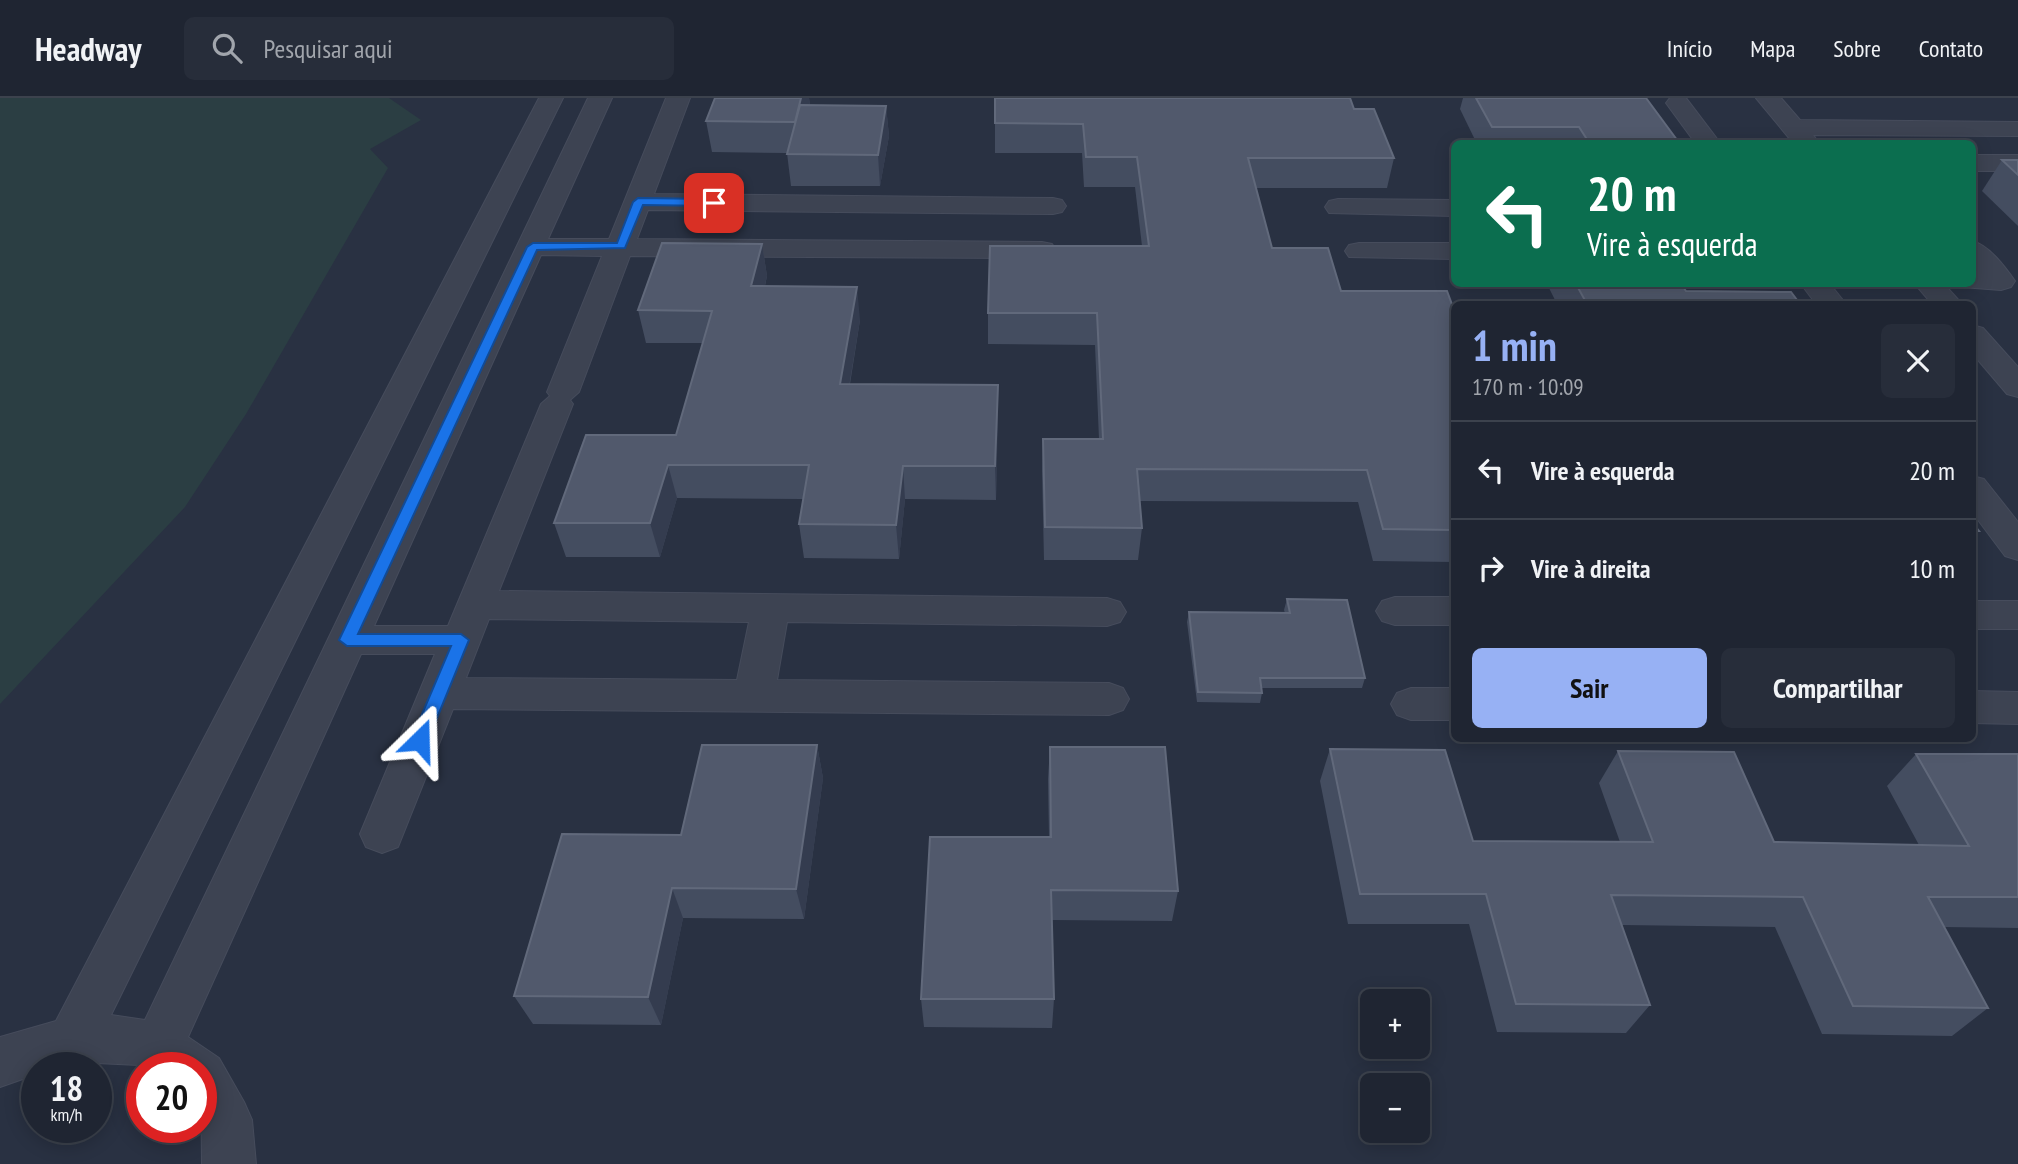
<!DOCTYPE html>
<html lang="pt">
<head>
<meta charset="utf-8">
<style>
  :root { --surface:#1f2532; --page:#272d3a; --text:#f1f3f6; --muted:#a1a5ac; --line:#3c424d; --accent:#97b1f4 }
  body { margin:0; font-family:"PT Sans Narrow",sans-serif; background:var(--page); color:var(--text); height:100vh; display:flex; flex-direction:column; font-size:26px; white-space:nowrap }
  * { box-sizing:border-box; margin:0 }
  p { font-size:23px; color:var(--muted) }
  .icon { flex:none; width:38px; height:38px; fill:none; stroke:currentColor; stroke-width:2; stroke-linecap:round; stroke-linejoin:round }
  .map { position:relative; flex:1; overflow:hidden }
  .details { position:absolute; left:1451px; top:203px; width:525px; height:441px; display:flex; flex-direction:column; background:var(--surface); border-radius:10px; box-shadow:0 4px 18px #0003,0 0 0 2px var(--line) }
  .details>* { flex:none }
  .top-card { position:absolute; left:1451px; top:42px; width:525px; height:147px; border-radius:10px; box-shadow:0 4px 18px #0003,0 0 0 2px var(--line); background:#0b6e4f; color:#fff; overflow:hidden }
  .buttons { position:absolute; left:1360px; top:891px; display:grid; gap:14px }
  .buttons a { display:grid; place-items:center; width:70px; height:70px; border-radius:10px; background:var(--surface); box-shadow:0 4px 18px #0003,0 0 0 2px var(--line); font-size:35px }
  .speed { position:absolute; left:21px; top:954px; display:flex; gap:14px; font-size:35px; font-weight:700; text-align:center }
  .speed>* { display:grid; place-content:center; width:91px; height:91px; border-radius:50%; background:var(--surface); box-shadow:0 4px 18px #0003,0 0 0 2px var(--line); line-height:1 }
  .speed small { font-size:18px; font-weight:400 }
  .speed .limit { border:10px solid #d22; background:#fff; color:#111 }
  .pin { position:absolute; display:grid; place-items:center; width:60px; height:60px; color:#fff; margin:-30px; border-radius:14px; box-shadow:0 4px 10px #0006 }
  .me { position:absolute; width:77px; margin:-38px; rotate:22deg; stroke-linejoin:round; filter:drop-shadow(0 0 5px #0008) }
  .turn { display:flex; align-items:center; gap:24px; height:147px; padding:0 21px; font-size:32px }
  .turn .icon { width:91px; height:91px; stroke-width:2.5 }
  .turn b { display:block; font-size:49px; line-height:60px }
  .round { display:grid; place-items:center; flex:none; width:74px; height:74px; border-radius:10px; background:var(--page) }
  .headline { display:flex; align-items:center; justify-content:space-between; height:119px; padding:0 21px }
  h1 { font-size:42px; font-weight:600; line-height:52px; color:var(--accent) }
  .button { display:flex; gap:14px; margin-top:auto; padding:14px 21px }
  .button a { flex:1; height:80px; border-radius:10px; background:var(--accent); color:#111; font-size:28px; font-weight:600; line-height:80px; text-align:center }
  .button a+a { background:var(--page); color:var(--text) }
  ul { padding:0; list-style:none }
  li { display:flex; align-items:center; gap:21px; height:98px; padding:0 21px; border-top:2px solid var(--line) }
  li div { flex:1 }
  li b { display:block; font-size:26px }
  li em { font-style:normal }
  header { display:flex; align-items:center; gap:42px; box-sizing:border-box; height:98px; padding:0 35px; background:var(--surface); border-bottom:2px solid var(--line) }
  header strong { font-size:33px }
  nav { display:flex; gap:38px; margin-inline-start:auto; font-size:24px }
  .search { width:490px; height:63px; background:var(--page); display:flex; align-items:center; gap:18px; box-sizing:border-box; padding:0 24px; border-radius:10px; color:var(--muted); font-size:26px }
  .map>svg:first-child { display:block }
  .green { fill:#2b3e43 }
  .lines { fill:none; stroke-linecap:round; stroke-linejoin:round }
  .minor-casing { stroke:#464c5c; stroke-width:2 }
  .minor { fill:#3d4352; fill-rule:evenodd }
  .wall { fill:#444d60 }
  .shaded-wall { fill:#343c4f }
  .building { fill:#51596c; stroke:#61697b; stroke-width:2 }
  .route { fill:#1a73e8; stroke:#114b97; stroke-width:2 }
</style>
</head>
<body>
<header>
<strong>Headway</strong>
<div class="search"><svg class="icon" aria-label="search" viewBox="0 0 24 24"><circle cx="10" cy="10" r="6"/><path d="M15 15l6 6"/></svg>Pesquisar aqui</div>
<nav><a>Início</a><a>Mapa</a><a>Sobre</a><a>Contato</a></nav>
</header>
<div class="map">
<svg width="2018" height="1066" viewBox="0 0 2018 1066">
  <rect width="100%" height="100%" fill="#293142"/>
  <polygon class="green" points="0,0 389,0 421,22 370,51 388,70 246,316 185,409 0,606"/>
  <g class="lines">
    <defs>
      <g id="minor">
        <path d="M539,0H563L111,917L145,922L588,0H612L548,141H609L666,0H690L654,96L1053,100L1062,102L1066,108L1062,114L1053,116L648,112L637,141L1042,144L1052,146L1056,152L1052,158L1042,160L630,158L579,294L570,302L573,306L499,493L1107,500L1120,504L1126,514L1120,524L1107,528L787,524L777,582L1109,585L1123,590L1129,601L1123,612L1109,617L453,611L398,749L382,755L366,749L360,736L435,556H361L188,939L219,960L244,1004L252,1022L256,1066H202L201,970L97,965L37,970V976L0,989V939L56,923ZM541,157L602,158L547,294L550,298L541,306L448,528H374ZM489,521L749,524L737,582L466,580Z"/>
        <polygon points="1670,0 1686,0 1721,46 1696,46 1666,5"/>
        <polygon points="1756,0 1781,0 1800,22 2018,24 2018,38 1813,37 1820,46 1794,46"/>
        <rect x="1972" y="57" width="46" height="16"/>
        <polygon points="1338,101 1454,102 1454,118 1329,115 1325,109 1329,103"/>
        <path d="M1972,143C1989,147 2005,169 2015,183L2011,189L2001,192L1962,189L1959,186H1972V174H1978L1972,168Z"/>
        <polygon points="1359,145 1454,145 1454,161 1349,159 1345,153 1349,147"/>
        <polygon points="1801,186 1830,186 1846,206 1816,206"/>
        <polygon points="1915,186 1944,186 1962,206 1932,206"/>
        <polygon points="1972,227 1983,230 2018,269 2018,299 2007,296 1972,255"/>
        <polygon points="1972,378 1984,381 2018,424 2018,462 2005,458 1972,414"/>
        <polygon points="1395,499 1454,499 1454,527 1395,527 1382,523 1376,513 1382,503"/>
        <rect x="1972" y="503" width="46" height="28"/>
        <polygon points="1411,590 1454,590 1454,622 1411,622 1397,617 1391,606 1397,595"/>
        <polygon points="1972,593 2018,594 2018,626 1972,625"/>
      </g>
    </defs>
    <use href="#minor" class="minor-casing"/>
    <use href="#minor" class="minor"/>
  </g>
  <g class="wall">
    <polygon points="715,0 809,0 810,7 886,8 889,38 880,88 791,88 787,55 712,54 706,23"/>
    <polygon points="995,0 1354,11 1394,60 1387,90 1256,90 1272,150 1341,193 1454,212 1454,464 1373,463 1358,404 1140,403 1142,430 1138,462 1044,462 1042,373 1043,341 1099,341 1095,247 988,246 988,215 1142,148 1135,89 1084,89 1082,55 995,55"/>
    <polygon points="1463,0 1646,0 1680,46 1477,46 1460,11"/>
    <polygon points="2002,62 2018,62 2018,128 1982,93"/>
    <polygon points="762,146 767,178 765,188 860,222 850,286 998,287 996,402 905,401 899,461 804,460 799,426 803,401 677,400 660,459 566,459 554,425 676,337 703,245 646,245 638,212"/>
    <polygon points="1547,186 1681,186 1686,193 1800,206 1557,206"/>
    <polygon points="1972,424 1979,433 1972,442"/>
    <polygon points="1287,501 1365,580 1362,590 1261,590 1262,595 1260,605 1197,604 1187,524 1189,514 1285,515 1284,512"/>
    <polygon points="817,647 823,680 804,821 683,820 661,927 533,926 514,898 681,737"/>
    <polygon points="1050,649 1178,793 1172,823 1052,822 1054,901 1052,930 924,929 921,901 1049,739 1048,681"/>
    <polygon points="1330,651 1473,743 1620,744 1599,685 1618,653 1774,744 1919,747 1887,688 1916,656 2018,656 2018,830 1944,829 1988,910 1952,938 1822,936 1775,829 1622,827 1650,907 1626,935 1497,934 1469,826 1348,826 1320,683"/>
  </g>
  <g class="shaded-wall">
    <polygon points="801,0 809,0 810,8 799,55 795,24"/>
    <polygon points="886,8 889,38 880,88 878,57"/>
    <polygon points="762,146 767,178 757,221 751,188"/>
    <polygon points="857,189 860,222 844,319 840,286"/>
    <polygon points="998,287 998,321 996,402 995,368"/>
    <polygon points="668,367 677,400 660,459 650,425"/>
    <polygon points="903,368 905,401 899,461 896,427"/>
    <polygon points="817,647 823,680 804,821 796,791"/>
    <polygon points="672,790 683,820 661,927 648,899"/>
  </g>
  <g class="building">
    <polygon points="715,0 801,0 795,24 706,23"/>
    <polygon points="995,0 1350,0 1354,11 1374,11 1394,60 1248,60 1272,150 1328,150 1341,193 1447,193 1454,212 1454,432 1383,431 1367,372 1137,371 1142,430 1045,429 1043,341 1103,341 1097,215 988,215 990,148 1149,148 1137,59 1086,59 1083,26 995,25"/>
    <polygon points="1476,0 1646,0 1680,46 1590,46 1579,29 1492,29"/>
    <polygon points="800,7 886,8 878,57 787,56"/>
    <polygon points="2002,62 2018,62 2018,77"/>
    <polygon points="662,145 762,146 751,188 857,189 840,286 998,287 995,368 903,368 896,427 799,426 809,367 668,367 650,425 554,425 586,337 676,337 712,213 638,212"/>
    <polygon points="1576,186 1681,186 1686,193 1791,194 1800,206 1587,206"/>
    <polygon points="1972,424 1979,433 1972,433"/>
    <polygon points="1287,501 1347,502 1365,580 1260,580 1262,595 1198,594 1189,514 1290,515"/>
    <polygon points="702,647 817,647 796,791 672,790 648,899 514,898 562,736 681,737"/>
    <polygon points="1050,649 1165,649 1178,793 1051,792 1054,901 921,901 930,739 1051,739"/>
    <polygon points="1330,651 1445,652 1473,743 1653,744 1618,653 1734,654 1774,744 1969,748 1916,656 2018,656 2018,799 1928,799 1988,910 1853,908 1803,799 1611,797 1650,907 1516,906 1486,796 1360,796"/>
  </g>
  <polygon class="route" points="638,100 714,101 720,105 714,108 643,107 625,150 537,152 358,536 461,536 469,542 426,647 414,647 411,642 451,548 347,548 339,542 527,149 533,145 617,145 633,104"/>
</svg>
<div class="buttons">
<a>+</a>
<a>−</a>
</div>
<div class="speed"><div>18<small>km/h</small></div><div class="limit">20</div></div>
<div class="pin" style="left:714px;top:105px;background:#d93025"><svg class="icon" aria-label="arrive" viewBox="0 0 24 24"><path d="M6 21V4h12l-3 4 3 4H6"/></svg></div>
<svg class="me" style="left:420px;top:642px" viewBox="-20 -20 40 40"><path d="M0-17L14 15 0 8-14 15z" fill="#1a73e8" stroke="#fff" stroke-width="4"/></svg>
<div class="top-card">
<div class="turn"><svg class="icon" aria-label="left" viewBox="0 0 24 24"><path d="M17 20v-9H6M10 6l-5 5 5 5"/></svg><div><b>20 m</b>Vire à esquerda</div></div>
</div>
<section class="details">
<div class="headline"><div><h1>1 min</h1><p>170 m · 10:09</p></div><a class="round"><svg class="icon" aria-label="close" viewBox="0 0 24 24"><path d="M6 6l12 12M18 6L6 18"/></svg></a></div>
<ul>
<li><svg class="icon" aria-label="left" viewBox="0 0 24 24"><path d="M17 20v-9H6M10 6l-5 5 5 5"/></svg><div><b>Vire à esquerda</b></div><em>20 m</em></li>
<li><svg class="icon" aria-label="right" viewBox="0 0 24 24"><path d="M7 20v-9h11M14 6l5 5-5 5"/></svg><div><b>Vire à direita</b></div><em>10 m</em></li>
</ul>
<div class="button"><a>Sair</a><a>Compartilhar</a></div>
</section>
</div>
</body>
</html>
